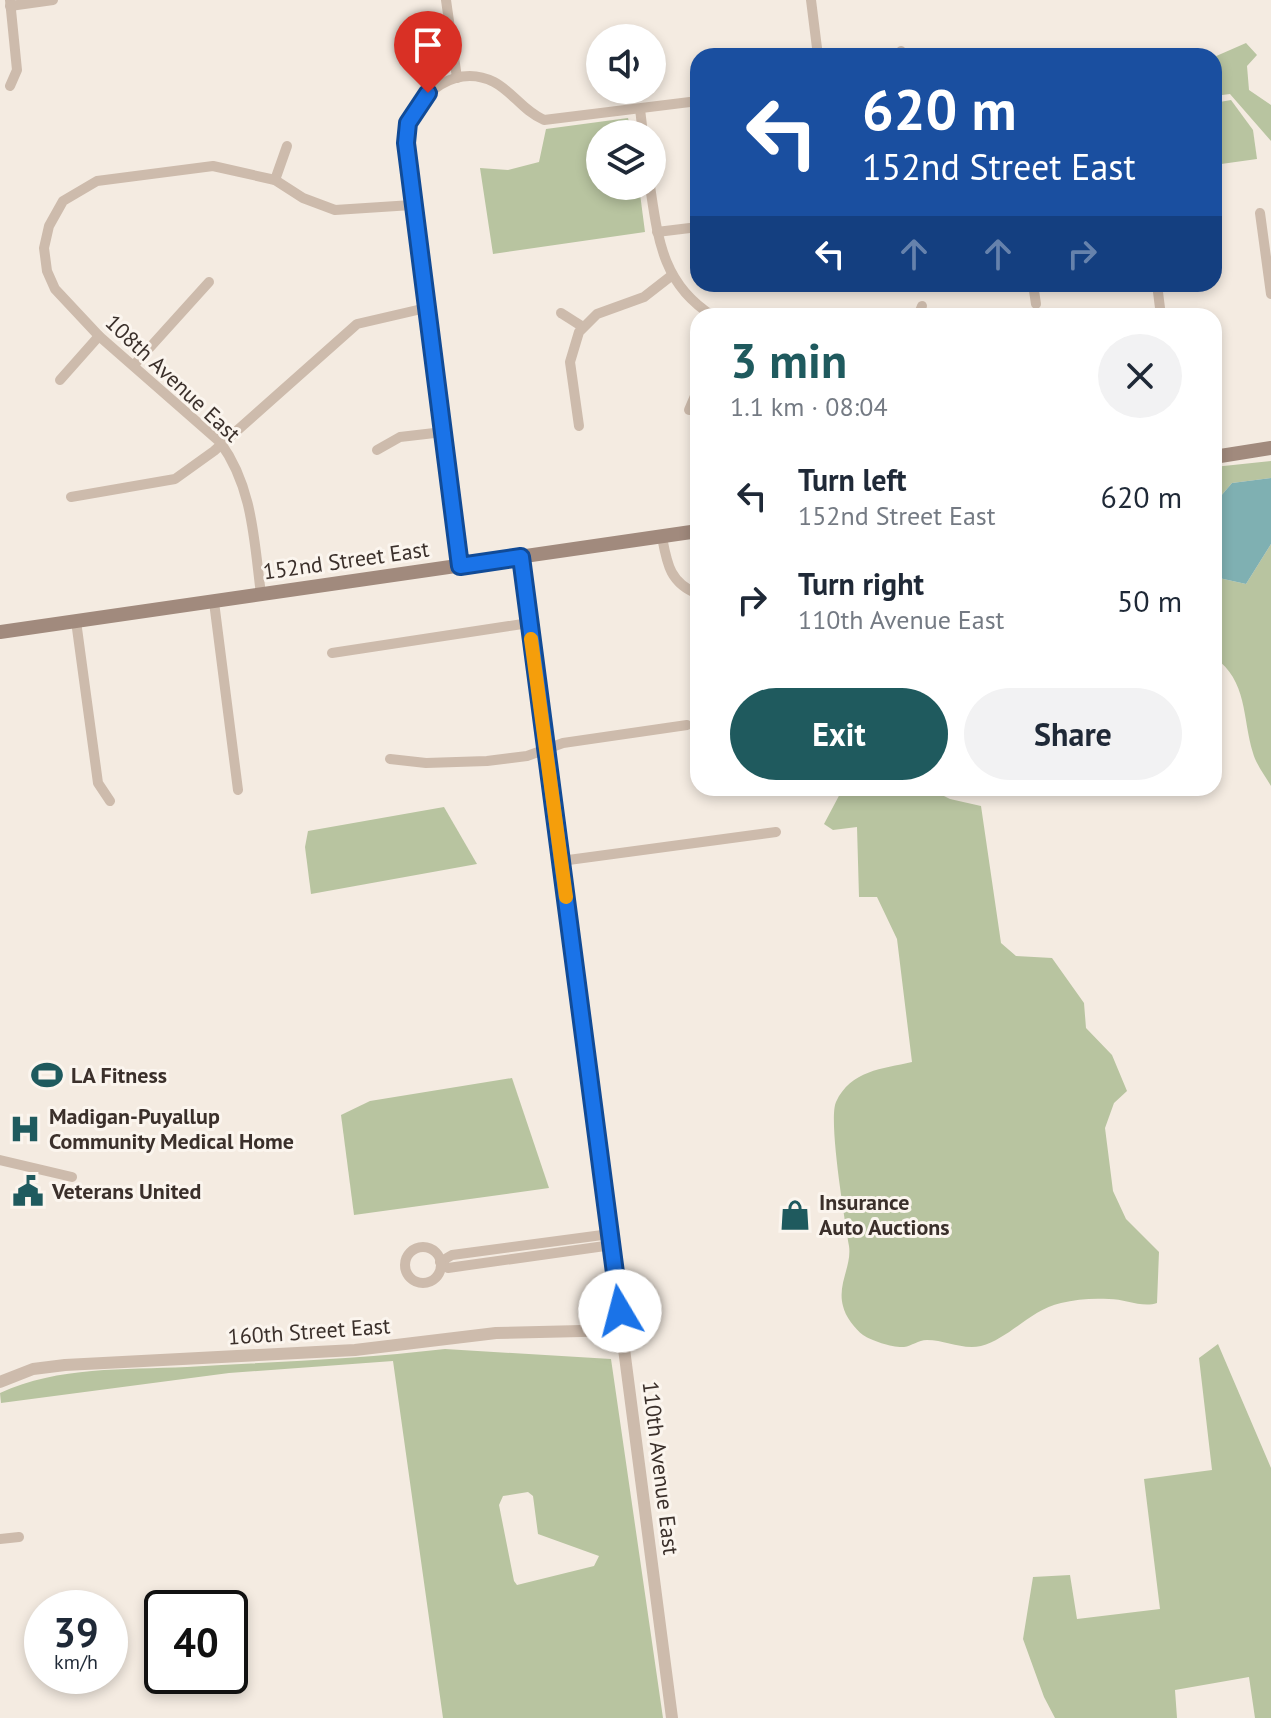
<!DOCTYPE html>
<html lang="en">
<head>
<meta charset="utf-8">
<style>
  :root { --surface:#fff; --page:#f2f2f3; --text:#1f2937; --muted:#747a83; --accent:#1f5a5e }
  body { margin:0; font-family:"PT Sans",sans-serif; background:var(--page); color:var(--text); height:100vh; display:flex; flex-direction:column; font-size:30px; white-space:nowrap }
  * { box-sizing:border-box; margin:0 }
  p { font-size:26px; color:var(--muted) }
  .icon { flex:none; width:44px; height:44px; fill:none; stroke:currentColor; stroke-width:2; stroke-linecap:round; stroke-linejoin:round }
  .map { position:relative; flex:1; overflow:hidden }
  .drawer { position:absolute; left:690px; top:308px; width:532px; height:488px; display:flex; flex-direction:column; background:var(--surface); border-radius:24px; box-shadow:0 4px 12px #0003 }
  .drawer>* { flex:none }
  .guide { position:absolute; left:690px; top:48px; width:532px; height:244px; border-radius:24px; box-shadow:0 4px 12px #0003; background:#1a4fa0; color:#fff; overflow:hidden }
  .fabs { position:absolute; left:586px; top:24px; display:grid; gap:16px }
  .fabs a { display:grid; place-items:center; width:80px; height:80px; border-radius:50%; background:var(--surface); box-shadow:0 4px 12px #0003; font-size:40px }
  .speed { position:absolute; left:24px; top:1590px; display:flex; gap:16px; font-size:40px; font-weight:700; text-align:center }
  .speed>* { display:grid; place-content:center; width:104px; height:104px; border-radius:50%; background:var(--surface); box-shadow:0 4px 12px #0003; line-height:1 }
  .speed small { font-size:20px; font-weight:400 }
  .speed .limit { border:4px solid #111; border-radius:12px; background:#fff; color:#111 }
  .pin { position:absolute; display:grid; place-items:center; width:68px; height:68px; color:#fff; margin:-82px -34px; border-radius:50% 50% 50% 0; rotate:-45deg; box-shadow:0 0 8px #0007 }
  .pin .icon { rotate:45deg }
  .me { position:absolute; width:88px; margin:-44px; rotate:352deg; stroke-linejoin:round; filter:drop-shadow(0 0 6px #0008) }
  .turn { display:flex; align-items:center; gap:28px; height:168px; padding:0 40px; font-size:36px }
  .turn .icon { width:104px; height:104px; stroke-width:2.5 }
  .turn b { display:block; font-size:56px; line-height:68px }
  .lanes { display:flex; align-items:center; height:76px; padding:0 40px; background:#0003; justify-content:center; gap:40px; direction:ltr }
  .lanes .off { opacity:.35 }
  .round { display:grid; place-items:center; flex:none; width:84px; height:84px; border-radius:42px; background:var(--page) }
  .summary { display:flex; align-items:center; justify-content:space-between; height:136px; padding:0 40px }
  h1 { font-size:48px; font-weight:700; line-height:60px; color:var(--accent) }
  .button { display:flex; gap:16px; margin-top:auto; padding:16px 40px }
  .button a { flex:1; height:92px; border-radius:48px; background:var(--accent); color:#fff; font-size:32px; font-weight:700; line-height:92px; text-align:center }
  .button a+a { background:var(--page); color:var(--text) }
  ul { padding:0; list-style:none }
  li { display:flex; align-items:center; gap:24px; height:104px; padding:0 40px }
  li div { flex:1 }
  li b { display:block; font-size:30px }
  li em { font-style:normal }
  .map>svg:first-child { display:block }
  .green { fill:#b8c4a0; fill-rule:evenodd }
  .water { fill:#7fb0b2 }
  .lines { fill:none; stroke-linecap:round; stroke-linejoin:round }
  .minor { stroke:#cdbbac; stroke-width:10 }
  .tertiary { stroke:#cdbbac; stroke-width:12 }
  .secondary { stroke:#a18a7d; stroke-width:14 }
  .route-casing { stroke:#114b97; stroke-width:20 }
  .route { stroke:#1a73e8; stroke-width:14 }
  .slow { stroke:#f59e0b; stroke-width:14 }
  .labels { text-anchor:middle; stroke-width:6; stroke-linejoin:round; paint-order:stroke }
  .street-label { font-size:22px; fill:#3b302b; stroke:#fbf5ee }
  .poi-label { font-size:22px; font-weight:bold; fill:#3b302b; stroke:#fbf5ee; text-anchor:start }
</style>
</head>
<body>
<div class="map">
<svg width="1271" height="1718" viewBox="0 0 1271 1718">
  <rect width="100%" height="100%" fill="#f4ebe1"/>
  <g class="green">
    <polygon points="1246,43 1257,55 1247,66 1249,90 1271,105 1271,141 1230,94 1214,96 1214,57"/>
    <polygon points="1231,100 1253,130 1257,159 1214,165 1214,103"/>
    <polygon points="628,118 632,134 600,134 600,186 639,186 645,232 493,254 480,168 508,170 539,162 546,129"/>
    <polygon points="1271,461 1271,478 1232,483 1214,504 1214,467"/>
    <path d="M1271,544V786C1265,776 1256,764 1253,753C1242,717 1248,681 1214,657V567L1219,578L1246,584Z"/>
    <path d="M854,788H928L950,799L981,806L1001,943L1016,956L1052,958L1084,1003L1086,1028L1112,1055L1127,1091L1114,1103L1105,1128L1113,1191L1126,1219L1159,1252L1157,1303C1142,1308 1125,1299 1109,1299C1094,1298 1076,1299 1061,1303C1030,1310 1010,1338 981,1346C962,1350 945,1340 927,1340C918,1340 912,1346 904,1347C894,1348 872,1341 863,1335C855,1329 845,1316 843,1306C837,1284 852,1266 849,1246C845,1221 828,1120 836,1102C851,1070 882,1069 912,1062L897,939L877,897H859L857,827L833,830L824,824L842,790Z"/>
    <polygon points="444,807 477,864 311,894 305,847 308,831"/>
    <polygon points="512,1078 549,1188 354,1215 341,1115 370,1101"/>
    <polygon points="1218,1344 1271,1468 1271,1718 1255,1718 1249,1677 1175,1690 1177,1718 1055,1718 1044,1697 1023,1639 1033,1577 1070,1575 1077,1619 1160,1609 1144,1479 1212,1470 1199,1358"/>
    <path d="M445,1349L611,1359L663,1718H443L393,1361L229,1373L1,1403L0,1393C59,1366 124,1370 187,1367C273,1362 359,1359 445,1349ZM528,1492L533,1496L538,1534L599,1556L594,1566L517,1585L514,1581L499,1505L503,1496Z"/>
  </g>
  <polygon class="water" points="1271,478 1271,544 1246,584 1219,578 1214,567 1214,504 1232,483"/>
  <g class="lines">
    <g class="minor">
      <polyline points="10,0 17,70 10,86"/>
      <polyline points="446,0 457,78"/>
      <polyline points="811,0 818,56"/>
      <polyline points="10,6 53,0"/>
      <polyline points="898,56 901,51"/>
      <polyline points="640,109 643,134"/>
      <polyline points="275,180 287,146"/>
      <path d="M650,186C658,240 663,285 713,316"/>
      <polyline points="1260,213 1271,294"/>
      <polyline points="657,232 698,227"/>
      <polyline points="1033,284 1036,304"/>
      <polyline points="1157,284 1161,316"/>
      <polyline points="561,313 583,327"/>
      <polyline points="918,316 922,306"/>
      <polyline points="134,365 209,282"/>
      <polyline points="60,380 99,336"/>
      <polyline points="689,410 698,389"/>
      <polyline points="579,426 570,362 579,332 597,314 644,297 671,276"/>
      <polyline points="377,450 400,437 443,432"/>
      <polyline points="71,497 175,479 214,451 357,324 426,308"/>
      <path d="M662,537C667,564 670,583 698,594"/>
      <path d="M460,566L406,143C408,102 451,60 494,82C513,92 523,111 544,120L698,101"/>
      <path d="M261,594C254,541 253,487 220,442L99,336L55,289L47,271L44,248L49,226L63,201L97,181L213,166L275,180L303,198L335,210L412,205"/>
      <polyline points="214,602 238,790"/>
      <polyline points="76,621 98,783 110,801"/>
      <polyline points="332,653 529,623"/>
      <polyline points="390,759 426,763 487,761 527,756 563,743 687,725"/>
      <polyline points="561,861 776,832"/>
      <polyline points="0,1160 72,1177"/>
      <polyline points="610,1234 452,1255 440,1262 448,1268 612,1245"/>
      <circle cx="423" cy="1265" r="18"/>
      <polyline points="0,1539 19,1537"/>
    </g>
    <g class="tertiary">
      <polyline points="521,557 672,1718"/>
      <polyline points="0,1382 33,1369 65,1365 355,1350 496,1333 623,1330"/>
    </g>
    <g class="secondary">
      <polyline points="1214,457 1271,448"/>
      <polyline points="0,632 698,531"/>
    </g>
  </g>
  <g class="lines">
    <defs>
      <polyline id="route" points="428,93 408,123 406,143 460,566 521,557 620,1311"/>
    </defs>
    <use href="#route" class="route-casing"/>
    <use href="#route" class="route"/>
    <polyline class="slow" points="531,639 566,897"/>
  </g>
  <defs>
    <symbol id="stadium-bare" viewBox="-9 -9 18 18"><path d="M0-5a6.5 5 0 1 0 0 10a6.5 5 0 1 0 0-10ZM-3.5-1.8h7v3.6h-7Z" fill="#1f5a5e" stroke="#fbf5ee" stroke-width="2.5" paint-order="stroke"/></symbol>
    <symbol id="hospital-bare" viewBox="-9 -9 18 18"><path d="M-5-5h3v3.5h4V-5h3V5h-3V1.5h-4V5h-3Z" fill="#1f5a5e" stroke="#fbf5ee" stroke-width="2.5" paint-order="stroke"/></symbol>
    <symbol id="civic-bare" viewBox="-9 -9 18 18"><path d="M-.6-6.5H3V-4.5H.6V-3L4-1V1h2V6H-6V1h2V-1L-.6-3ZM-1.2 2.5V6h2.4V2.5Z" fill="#1f5a5e" stroke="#fbf5ee" stroke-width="2.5" paint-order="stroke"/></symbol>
    <symbol id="shop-bare" viewBox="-9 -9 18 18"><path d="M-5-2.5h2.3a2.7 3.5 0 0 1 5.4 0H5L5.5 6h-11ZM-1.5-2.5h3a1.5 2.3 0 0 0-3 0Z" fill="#1f5a5e" stroke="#fbf5ee" stroke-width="2.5" paint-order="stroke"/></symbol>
  </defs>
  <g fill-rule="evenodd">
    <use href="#stadium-bare" x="25" y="1053" width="44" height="44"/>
    <use href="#hospital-bare" x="3" y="1107" width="44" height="44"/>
    <use href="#civic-bare" x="6" y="1169" width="44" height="44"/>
    <use href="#shop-bare" x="773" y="1193" width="44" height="44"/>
  </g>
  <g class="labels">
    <g class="street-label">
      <text transform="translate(173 378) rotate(43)" y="8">108th Avenue East</text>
      <text transform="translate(346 560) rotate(-8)" y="8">152nd Street East</text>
      <text transform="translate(309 1331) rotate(-4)" y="8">160th Street East</text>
      <text transform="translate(661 1468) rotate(83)" y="8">110th Avenue East</text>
    </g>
    <g class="poi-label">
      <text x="71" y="1083">LA Fitness</text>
      <text x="49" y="1124">Madigan-Puyallup<tspan x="49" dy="25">Community Medical Home</tspan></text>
      <text x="52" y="1199">Veterans United</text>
      <text x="819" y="1210">Insurance<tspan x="819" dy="25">Auto Auctions</tspan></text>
    </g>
  </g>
</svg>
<div class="fabs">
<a><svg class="icon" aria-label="sound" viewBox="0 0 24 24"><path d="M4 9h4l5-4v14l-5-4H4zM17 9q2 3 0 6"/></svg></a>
<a><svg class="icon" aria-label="layers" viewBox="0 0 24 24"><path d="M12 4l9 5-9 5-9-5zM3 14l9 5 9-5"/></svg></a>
</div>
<div class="speed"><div>39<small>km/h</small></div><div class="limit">40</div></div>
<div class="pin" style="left:428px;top:93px;background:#d93025"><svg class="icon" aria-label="arrive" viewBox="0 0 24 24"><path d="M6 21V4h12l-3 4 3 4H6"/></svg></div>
<svg class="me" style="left:620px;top:1311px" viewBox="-20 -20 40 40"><circle r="19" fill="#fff"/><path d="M0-13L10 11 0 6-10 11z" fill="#1a73e8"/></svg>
<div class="guide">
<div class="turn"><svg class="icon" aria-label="left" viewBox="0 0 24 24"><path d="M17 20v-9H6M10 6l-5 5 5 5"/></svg><div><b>620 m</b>152nd Street East</div></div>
<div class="lanes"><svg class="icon" aria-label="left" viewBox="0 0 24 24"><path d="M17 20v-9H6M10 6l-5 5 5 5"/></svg><svg class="icon off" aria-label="ahead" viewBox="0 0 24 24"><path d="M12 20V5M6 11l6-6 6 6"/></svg><svg class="icon off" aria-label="ahead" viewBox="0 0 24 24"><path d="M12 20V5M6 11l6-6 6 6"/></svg><svg class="icon off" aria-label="right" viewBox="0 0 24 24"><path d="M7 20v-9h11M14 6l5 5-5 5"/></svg></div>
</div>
<section class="drawer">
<div class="summary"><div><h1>3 min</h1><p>1.1 km · 08:04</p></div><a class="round"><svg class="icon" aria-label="close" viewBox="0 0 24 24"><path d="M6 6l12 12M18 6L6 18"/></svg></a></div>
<ul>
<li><svg class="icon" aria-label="left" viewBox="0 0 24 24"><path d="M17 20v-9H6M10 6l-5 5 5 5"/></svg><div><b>Turn left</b><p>152nd Street East</p></div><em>620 m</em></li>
<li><svg class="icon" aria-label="right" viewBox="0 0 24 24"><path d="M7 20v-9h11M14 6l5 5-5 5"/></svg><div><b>Turn right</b><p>110th Avenue East</p></div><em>50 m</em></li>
</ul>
<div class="button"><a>Exit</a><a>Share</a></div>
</section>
</div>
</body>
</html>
